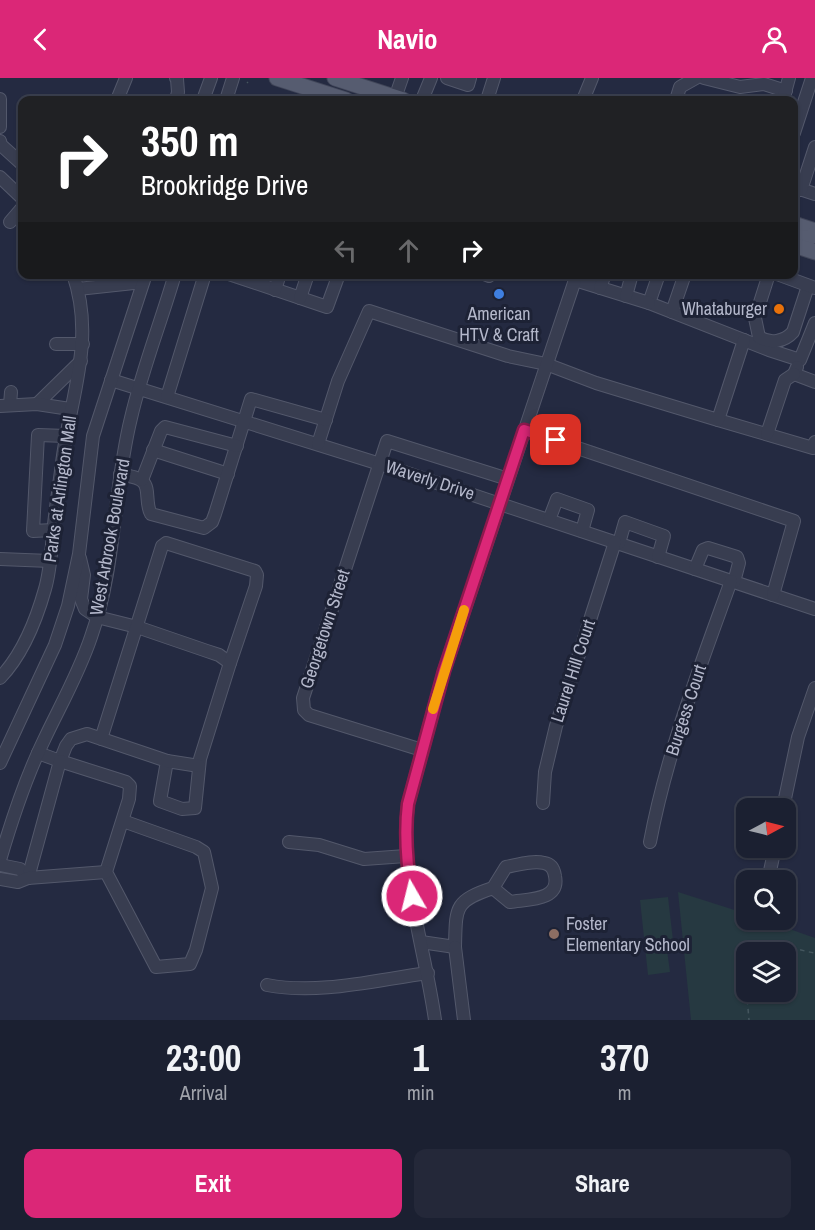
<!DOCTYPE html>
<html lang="en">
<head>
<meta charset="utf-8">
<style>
  :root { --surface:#1b2031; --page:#242839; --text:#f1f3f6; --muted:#a0a3ab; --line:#393e4d; --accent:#db2777 }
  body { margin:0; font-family:"Archivo Narrow",sans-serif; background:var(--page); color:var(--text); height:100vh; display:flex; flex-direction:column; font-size:22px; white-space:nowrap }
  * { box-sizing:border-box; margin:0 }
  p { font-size:20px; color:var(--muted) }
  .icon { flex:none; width:33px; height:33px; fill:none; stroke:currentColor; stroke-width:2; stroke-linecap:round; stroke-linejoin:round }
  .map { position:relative; height:942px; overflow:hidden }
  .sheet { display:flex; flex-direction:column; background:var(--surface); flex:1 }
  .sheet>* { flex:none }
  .hud { position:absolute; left:18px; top:18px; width:780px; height:183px; border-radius:12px; box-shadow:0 2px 4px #0004,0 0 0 2px var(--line); background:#202124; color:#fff; overflow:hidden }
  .needle { width:39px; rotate:83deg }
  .fabs { position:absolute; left:736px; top:720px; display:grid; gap:12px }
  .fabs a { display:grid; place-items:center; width:60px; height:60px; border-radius:12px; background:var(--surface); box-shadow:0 2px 4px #0004,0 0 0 2px var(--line); font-size:30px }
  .pin { position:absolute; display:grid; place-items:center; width:51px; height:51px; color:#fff; margin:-26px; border-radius:12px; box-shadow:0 3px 9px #0006 }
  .me { position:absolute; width:66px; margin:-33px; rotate:352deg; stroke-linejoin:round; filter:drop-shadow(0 0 4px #0008) }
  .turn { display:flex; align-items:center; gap:21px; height:126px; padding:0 24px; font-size:27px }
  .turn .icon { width:78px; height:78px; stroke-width:2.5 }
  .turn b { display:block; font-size:42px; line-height:51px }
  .lanes { display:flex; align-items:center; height:57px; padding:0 24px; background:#0003; justify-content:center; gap:30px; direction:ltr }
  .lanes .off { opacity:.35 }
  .eta { display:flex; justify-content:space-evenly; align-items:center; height:102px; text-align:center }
  .eta b { font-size:36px; font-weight:800; line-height:42px }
  .action { display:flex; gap:12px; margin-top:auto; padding:12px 24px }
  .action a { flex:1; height:69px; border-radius:12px; background:var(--accent); color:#fff; font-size:24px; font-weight:800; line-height:69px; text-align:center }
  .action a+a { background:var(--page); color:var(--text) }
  header { display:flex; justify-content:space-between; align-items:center; height:78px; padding:0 24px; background:var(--accent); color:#fff; font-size:27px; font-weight:800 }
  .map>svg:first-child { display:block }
  .green { fill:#263941; fill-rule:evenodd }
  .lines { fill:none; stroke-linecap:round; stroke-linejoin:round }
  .minor-casing { stroke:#53586b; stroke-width:14 }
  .major-casing { stroke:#414659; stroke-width:17 }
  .path { stroke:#44565e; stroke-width:1.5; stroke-dasharray:4.5 4.5; stroke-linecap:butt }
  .minor { stroke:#383d50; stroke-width:12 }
  .major { stroke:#565c70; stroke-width:15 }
  .route-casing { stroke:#8e194d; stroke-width:15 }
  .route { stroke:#db2777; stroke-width:10 }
  .slow { stroke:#f59e0b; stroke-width:10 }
  .shop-dot { fill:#3f7fe0; stroke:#1d2235; stroke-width:2 }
  .food-dot { fill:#e8710a; stroke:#1d2235; stroke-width:2 }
  .education-dot { fill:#8d6e63; stroke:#1d2235; stroke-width:2 }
  .labels { text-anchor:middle; stroke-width:6; stroke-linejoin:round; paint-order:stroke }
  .poi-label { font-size:18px; fill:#b4b8cb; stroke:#1d2235; text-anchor:end }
  .street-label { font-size:18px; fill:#b4b8cb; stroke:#1d2235 }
</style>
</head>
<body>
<header><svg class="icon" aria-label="back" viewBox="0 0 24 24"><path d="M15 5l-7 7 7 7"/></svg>Navio<svg class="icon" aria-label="person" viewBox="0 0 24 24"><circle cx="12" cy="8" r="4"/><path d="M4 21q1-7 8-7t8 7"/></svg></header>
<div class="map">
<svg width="815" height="942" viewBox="0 0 815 942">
  <rect width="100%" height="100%" fill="#242a41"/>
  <g class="green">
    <path d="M678,814L747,836V842H764L815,860V942H691ZM747,874H786V914H747Z"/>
    <polygon points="668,819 674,871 667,872 670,894 648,897 640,822"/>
  </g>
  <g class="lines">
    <defs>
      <g id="minor">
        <polyline points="176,0 177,1 178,14 176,22"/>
        <polyline points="447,0 468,7 470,0"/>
        <polyline points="704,0 740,9 764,6 786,13"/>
        <polyline points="395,20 402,0"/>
        <polyline points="0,21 0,49"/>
        <polyline points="117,22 126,0"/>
        <polyline points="203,22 211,0"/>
        <polyline points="226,22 233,0"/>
        <polyline points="422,22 431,0"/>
        <polyline points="487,22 494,0"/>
        <polyline points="583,22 592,0"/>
        <polyline points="676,22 680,9 696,0"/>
        <polyline points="783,22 789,0"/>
        <polyline points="794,55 812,0"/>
        <polyline points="0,63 1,67 22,86"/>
        <polyline points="0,99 22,120"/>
        <polyline points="794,109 815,116"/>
        <polyline points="801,112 815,69"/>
        <polyline points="10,144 22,130"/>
        <polyline points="229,196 327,229 339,196"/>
        <polyline points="484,196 489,198 489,196"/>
        <polyline points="659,196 649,225 769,272 800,282 815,245"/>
        <path d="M769,196L755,240L759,259C770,266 784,264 793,254L808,208"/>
        <polyline points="777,196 815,210"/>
        <polyline points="575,202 649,225"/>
        <polyline points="600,210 605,196"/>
        <polyline points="78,211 143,204"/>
        <polyline points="275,212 280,196"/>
        <polyline points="626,218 632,196"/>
        <polyline points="300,220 308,196"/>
        <polyline points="672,234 685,196"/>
        <polyline points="56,266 83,266"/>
        <polyline points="797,289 794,296 815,304"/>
        <polyline points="111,302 380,386 815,531"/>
        <polyline points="167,319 205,196"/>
        <polyline points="37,326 81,283"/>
        <polyline points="10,327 11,314"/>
        <polyline points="0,328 37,326 70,331"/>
        <polyline points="718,342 813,370 815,364"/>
        <polyline points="524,352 794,443 773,517"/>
        <polyline points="767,356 785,302 794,296"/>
        <polyline points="318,366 338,303 369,233 508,278 546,286 596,305 718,342 744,262"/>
        <polyline points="153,372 228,396"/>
        <path d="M120,396C127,398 139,399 143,404C150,410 145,426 151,436L204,450L212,444L215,436L251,321L326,342"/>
        <polyline points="142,402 161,353 165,349 237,368"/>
        <polyline points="549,442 557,421 588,432 582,453"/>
        <polyline points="53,452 33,453 38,357 66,358"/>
        <polyline points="619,465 625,444 664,458 658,479"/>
        <polyline points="80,480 84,497 81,521 85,531 97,539 137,549 207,573 219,577 230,585"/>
        <polyline points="0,481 50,483"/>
        <polyline points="695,491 703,472 708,470 737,479 739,485 734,504"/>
        <path d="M0,600C23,576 36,543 45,511C50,494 51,475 53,457C55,433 59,409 62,385C70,319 96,262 73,196"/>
        <polyline points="422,672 309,637 304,632 303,620 387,363 508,401"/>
        <polyline points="38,675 60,683 66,668 71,661 87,656 167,683 160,723 182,731 195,730 200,681 230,585 256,508 257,497 255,493 166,465 162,468 101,661"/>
        <polyline points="167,683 199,688"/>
        <polyline points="0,685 55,567 68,528 79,476 93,358 146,196"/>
        <polyline points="543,725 545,694 556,648 615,464"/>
        <polyline points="783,730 798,659 815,610"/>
        <polyline points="289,764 319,767 364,781 406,778"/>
        <path d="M650,764C667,674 700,589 731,503"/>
        <path d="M0,782C12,741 25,701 44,662C60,628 79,595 91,559C116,489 113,412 131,340C142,292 161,244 175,196"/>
        <polyline points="0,787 20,791 28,800"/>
        <polyline points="28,800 60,683 126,704 130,708 129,721 106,794 156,889 190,886 196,872 212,810 204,774 196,769 123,743"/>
        <polyline points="0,801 18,804 28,800 106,794"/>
        <polyline points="768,802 775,770"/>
        <path d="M421,864L455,869C456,829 454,823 493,810L510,824C528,821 560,823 555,798C554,791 551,786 544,785C533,782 517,787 506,789L493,810"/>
        <polyline points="455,869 464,942"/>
        <path d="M267,907C319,917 375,902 428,895"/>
        <path d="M435,942C425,870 399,798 408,726L444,593L577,196"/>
      </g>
      <g id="major">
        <polyline points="277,0 346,22"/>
        <polyline points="335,0 403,22"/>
        <polyline points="794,146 815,153"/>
        <path d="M794,159C801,161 809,162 815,156"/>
        <polyline points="794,167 815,174"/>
      </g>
    </defs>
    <use href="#minor" class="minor-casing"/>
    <use href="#major" class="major-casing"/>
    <g class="path">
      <polyline points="247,4 248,5"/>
      <path d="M757,874C771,860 799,873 815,875"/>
      <polyline points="747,895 746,907 749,942"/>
    </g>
    <use href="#minor" class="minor"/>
    <use href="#major" class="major"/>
  </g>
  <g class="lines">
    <defs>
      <path id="route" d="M412,818C407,787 404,757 408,726L444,593L524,352L556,362"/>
    </defs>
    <use href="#route" class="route-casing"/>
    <use href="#route" class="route"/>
    <polyline class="slow" points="433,631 464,532"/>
  </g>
  <circle class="shop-dot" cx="499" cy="216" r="6"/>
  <circle class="food-dot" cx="779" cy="231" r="6"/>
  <circle class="education-dot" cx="554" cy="856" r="6"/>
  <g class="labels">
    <g class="poi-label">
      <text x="767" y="237">Whataburger</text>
      <text x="499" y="242" text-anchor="middle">American<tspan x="499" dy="21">HTV &amp; Craft</tspan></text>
      <text x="566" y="852" text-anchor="start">Foster<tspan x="566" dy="21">Elementary School</tspan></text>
    </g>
    <g class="street-label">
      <text transform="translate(430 402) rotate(18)" y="6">Waverly Drive</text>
      <text transform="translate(60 411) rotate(-82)" y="6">Parks at Arlington Mall</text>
      <text transform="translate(110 459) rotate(-80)" y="6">West Arbrook Boulevard</text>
      <text transform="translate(325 551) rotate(-72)" y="6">Georgetown Street</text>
      <text transform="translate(573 593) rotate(-72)" y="6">Laurel Hill Court</text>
      <text transform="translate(686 632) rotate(-72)" y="6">Burgess Court</text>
    </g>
  </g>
</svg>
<div class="fabs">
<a><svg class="needle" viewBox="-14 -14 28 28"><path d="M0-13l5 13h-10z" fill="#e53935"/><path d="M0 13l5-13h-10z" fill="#a0a3ab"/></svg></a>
<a><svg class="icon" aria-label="search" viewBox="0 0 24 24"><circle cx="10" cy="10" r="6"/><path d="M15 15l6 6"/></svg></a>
<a><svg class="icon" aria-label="layers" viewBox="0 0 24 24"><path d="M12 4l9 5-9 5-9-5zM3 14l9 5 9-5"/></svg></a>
</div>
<div class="pin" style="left:556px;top:362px;background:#d93025"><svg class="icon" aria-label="arrive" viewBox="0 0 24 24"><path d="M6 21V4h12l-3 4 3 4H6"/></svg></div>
<svg class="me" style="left:412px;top:818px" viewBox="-20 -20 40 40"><circle r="17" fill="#db2777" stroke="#fff" stroke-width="3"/><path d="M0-11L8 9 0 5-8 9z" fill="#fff"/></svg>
<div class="hud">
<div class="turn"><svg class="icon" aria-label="right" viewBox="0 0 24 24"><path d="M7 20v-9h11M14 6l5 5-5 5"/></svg><div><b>350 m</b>Brookridge Drive</div></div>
<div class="lanes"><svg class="icon off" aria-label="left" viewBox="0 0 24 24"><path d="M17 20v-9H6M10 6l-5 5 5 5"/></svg><svg class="icon off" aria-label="ahead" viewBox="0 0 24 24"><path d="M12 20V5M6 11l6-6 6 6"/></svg><svg class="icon" aria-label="right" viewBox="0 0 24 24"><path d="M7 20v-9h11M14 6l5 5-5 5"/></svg></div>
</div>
</div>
<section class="sheet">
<div class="eta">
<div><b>23:00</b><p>Arrival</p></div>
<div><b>1</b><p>min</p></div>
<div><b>370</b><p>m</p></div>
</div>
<div class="action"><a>Exit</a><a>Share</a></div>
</section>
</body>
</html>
